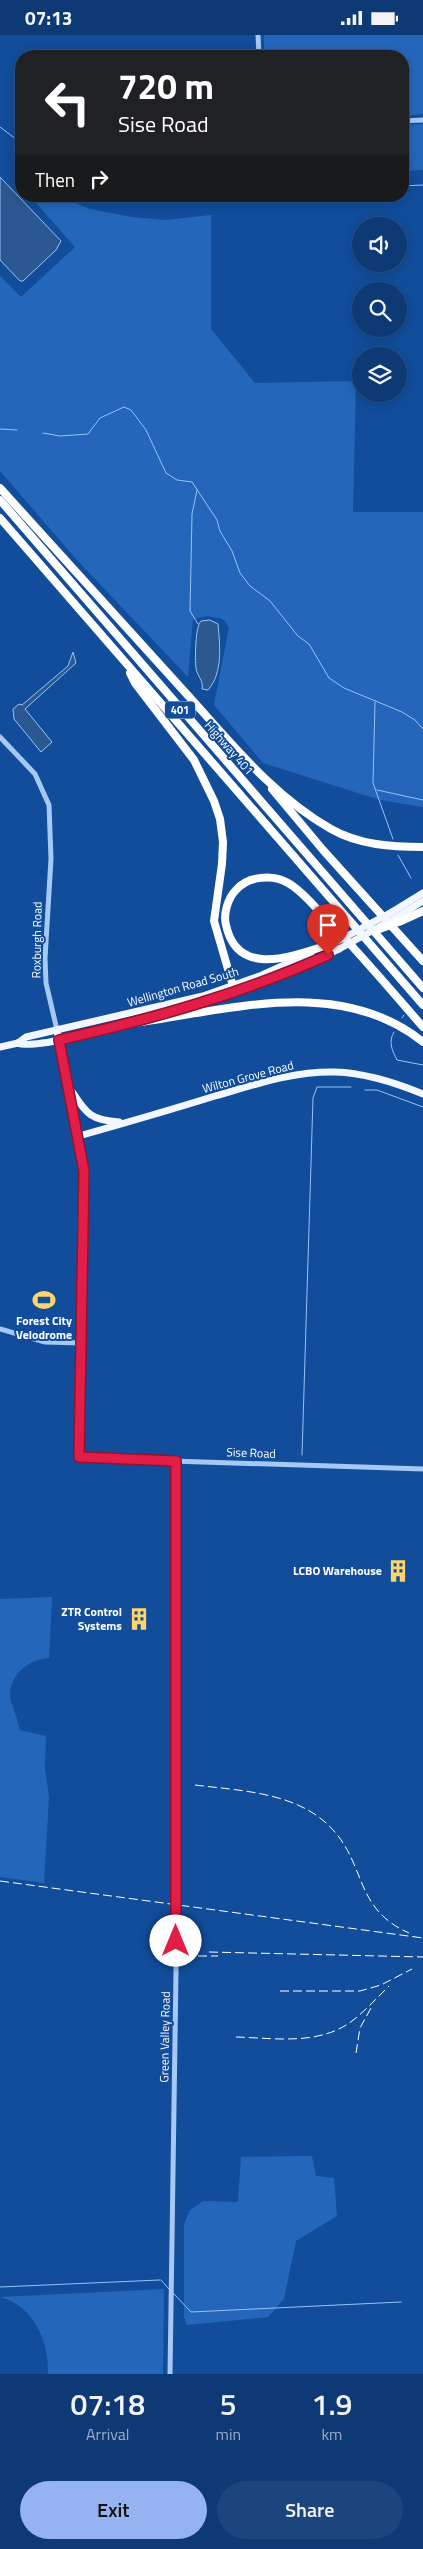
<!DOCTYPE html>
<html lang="en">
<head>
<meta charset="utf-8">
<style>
  :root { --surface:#0d3a74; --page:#1b457c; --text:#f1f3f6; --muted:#9aadc5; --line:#2d5486; --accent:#95b2f1 }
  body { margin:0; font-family:"Titillium Web",sans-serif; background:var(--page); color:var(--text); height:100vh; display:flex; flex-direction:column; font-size:19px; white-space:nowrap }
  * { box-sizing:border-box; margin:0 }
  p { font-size:16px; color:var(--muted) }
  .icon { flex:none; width:28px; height:28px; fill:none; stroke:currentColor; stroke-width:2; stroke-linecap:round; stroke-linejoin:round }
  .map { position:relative; height:2339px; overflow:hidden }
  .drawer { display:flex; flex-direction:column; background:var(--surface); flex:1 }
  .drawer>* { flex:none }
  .hud { position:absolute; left:15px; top:15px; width:394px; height:152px; border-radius:20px; box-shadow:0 2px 12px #0003,0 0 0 1px var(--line); background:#202124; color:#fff; overflow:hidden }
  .controls { position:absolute; left:352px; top:182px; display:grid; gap:10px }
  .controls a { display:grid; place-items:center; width:55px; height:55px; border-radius:50%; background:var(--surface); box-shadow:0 2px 12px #0003,0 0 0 1px var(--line); font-size:25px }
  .pin { position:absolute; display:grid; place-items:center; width:42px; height:42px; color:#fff; margin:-51px -21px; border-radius:50% 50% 50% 0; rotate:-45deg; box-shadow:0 0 5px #0007 }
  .pin .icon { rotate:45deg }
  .me { position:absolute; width:55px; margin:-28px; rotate:0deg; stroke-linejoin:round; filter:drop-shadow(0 0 4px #0008) }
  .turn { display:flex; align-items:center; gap:18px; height:105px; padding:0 20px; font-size:22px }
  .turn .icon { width:65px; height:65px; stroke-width:2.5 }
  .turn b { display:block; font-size:35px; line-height:42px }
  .then { display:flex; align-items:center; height:48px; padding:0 20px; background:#0003; gap:10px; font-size:19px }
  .eta { display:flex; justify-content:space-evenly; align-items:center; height:85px; text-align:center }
  .eta b { font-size:30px; font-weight:600; line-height:35px }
  .cta { display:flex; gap:10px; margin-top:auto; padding:10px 20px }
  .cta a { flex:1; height:58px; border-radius:30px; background:var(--accent); color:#111; font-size:20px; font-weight:600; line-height:58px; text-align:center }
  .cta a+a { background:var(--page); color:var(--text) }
  .status { display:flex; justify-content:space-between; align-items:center; height:35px; padding:0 25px; background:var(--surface); direction:ltr }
  .status svg { height:14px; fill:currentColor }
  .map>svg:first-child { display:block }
  .green { fill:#2467ba }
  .water { fill:#2b5891; stroke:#97c4f8 }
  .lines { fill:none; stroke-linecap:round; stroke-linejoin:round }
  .stream { stroke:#97c4f8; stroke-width:1 }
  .minor { stroke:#a5c9f4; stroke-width:5 }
  .major { stroke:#f2f7ff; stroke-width:7 }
  .highway { stroke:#fff; stroke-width:8 }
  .rail { stroke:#fff; stroke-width:1; stroke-dasharray:9 4; stroke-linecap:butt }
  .major-bridge { stroke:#f2f7ff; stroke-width:7 }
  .highway-bridge { stroke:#fff; stroke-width:8 }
  .route-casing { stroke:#92132f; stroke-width:12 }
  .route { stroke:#e11d48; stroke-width:9 }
  .labels { text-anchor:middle; stroke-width:4; stroke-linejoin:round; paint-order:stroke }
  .shield { fill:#114d9b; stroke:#b8cae1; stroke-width:1 }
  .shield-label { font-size:11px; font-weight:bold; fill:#fff }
  .street-label { font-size:12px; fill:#fff; stroke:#114d9b }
  .poi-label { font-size:12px; font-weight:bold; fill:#fff; stroke:#114d9b; text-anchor:end }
</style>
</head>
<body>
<div class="status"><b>07:13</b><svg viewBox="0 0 49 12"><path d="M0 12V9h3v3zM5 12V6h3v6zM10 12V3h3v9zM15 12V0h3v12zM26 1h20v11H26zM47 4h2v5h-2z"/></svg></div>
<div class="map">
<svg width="423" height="2339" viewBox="0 0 423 2339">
  <rect width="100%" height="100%" fill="#114d9b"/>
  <g class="green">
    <polygon points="264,0 423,0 423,79 403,81 402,21 264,21"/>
    <polygon points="423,89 423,135 403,136 403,90"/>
    <polygon points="30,161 58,161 90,174 131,182 166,185 211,180 211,294 255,348 356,346 353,477 423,477 423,772 380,765 263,728 214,670 229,592 223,584 208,581 193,584 188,642 77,525 0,436 0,241 21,262 75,212"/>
    <path d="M52,1562L49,1623C29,1625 10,1638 10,1661C10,1664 19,1689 20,1695L46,1701L45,1733L49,1762L44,1848L0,1842V1564Z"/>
    <polygon points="312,2121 316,2141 334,2143 337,2181 296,2206 284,2264 268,2282 187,2290 184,2282 184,2189 190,2175 203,2166 238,2167 241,2122"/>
    <path d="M164,2254L163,2339H48C49,2306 34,2271 0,2262Z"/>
  </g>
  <g class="water">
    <polygon points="0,142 61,206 56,215 23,246 20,246 0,225"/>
    <path d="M210,585L218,589C220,611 223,638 208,655L202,654C204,645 197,642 196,633C195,623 195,592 201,586Z"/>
    <polygon points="73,617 76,628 25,674 52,707 41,717 14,684 13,674 19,669 22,670 68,631"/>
  </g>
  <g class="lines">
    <g class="stream">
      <polyline points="0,92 21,108"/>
      <polyline points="402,151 423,150"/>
      <polyline points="0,394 17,395"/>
      <polyline points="43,398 60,401 88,399 100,383 124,372 131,375 146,395 166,438 177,445 192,447 217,485 220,496 232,516 240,538 250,551 270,566 298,601 309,609 329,643 344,653 402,677 415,685 423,694"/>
      <polyline points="197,455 192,479 190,576 198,589"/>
      <polyline points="375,667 373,748 393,804"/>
      <polyline points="377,755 423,765"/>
      <polyline points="398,820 411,843"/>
      <polyline points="402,983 404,980"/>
      <path d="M394,997C388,1007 392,1015 397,1025L423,1030"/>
      <polyline points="365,1055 377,1055 423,1072"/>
      <polyline points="302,1420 313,1063 317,1052 351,1052"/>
      <polyline points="161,2245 169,2254"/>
      <polyline points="0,2252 160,2245"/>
      <polyline points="173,2258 191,2277 401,2267"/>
    </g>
    <g class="minor">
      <polyline points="258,0 259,21"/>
      <polyline points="402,86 423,85"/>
      <polyline points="0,702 35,739 49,770 51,824 45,923 46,948 57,995"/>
      <polyline points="79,1101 84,1136 79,1423 423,1434"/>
      <polyline points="0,1294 45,1307 81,1308"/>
      <polyline points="170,2339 177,1870 176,1426"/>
    </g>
    <g class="major">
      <polyline points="392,877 423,858"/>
      <polyline points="397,882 423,866"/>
      <polyline points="157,982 278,942 339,914"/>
      <path d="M57,995L79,1101C125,1088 170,1075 215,1061C254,1050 293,1036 335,1037C366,1038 394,1047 423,1059"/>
      <path d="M18,1008C33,1015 119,992 140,987"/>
      <polyline points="0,1012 18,1008 26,1002 203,961 262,940 311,918"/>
      <path d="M73,1058C87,1080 92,1085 119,1087"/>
    </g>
    <g class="highway">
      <path d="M0,453C61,520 122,587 183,655C228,704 272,761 331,794C359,810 392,812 423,812"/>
      <polyline points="0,465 423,953"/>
      <polyline points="0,483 423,970"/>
      <polyline points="130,638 135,648 194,725 214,766 220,784 223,807 222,829 214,886 235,958"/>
      <polyline points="272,754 323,815 423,926"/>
      <polyline points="401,886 423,876"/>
      <path d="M334,908C298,919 238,946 226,890C223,879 228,863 236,855C248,841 273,839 288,848C301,855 312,869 322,879C357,915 390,954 423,992"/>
      <path d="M134,988C229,975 340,940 423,1007"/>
    </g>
    <g class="rail">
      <path d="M195,1750C242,1756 300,1757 334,1796C366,1832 355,1874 409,1898"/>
      <polyline points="0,1846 423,1903"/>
      <polyline points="209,1917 423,1922"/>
      <polyline points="198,1921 218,1921"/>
      <polyline points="280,1956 360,1956 381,1950 412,1934"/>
      <path d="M236,2002C274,2003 319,2011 352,1986C365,1976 377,1963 389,1951"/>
      <polyline points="356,2018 360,1993 371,1973"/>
    </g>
    <g class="major-bridge">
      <polyline points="334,908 392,877"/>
      <polyline points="339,914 397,882"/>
    </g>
    <polyline class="highway-bridge" points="377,895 401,886"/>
  </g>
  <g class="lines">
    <defs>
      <path id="route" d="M176,1906V1426L79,1422L84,1136L59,1005C152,984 241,959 328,920"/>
    </defs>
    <use href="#route" class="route-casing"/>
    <use href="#route" class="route"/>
  </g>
  <defs>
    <symbol id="stadium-bare" viewBox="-9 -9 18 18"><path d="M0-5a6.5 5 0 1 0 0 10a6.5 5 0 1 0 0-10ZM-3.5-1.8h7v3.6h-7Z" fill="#ffd468" stroke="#114d9b" stroke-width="2.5" paint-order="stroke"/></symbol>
    <symbol id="building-bare" viewBox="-9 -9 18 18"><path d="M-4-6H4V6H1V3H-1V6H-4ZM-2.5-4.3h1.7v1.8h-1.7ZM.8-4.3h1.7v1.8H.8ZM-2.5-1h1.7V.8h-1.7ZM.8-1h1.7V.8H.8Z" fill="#ffd468" stroke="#114d9b" stroke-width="2.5" paint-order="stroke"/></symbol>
  </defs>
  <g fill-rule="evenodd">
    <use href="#stadium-bare" x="28" y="1249" width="32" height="32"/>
    <use href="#building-bare" x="382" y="1520" width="32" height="32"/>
    <use href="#building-bare" x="123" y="1568" width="32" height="32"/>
  </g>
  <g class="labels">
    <rect class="shield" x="165" y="666.5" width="30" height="17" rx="4"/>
    <g class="shield-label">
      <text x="180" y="679">401</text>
    </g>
    <g class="street-label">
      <text transform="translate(229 713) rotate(49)" y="4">Highway 401</text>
      <text transform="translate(37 905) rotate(-89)" y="4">Roxburgh Road</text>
      <text transform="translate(183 952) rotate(-16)" y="4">Wellington Road South</text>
      <text transform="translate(248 1042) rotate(-15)" y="4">Wilton Grove Road</text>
      <text transform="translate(251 1418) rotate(2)" y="4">Sise Road</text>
      <text transform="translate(165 2002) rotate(-89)" y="4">Green Valley Road</text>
    </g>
    <g class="poi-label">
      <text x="44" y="1290" text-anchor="middle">Forest City<tspan x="44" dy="14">Velodrome</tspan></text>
      <text x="382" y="1540">LCBO Warehouse</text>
      <text x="122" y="1581">ZTR Control<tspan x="122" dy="14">Systems</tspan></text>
    </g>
  </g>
</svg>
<div class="controls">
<a><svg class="icon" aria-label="sound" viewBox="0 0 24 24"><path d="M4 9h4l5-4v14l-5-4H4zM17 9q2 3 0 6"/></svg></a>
<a><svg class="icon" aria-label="search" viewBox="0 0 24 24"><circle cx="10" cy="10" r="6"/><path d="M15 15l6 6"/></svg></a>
<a><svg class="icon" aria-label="layers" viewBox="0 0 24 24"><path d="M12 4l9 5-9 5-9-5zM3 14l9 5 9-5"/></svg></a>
</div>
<div class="pin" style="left:328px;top:920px;background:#d93025"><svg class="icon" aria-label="arrive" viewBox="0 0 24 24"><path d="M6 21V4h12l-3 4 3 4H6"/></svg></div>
<svg class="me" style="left:176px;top:1906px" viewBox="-20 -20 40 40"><circle r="19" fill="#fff"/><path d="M0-13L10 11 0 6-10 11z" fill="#e11d48"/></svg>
<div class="hud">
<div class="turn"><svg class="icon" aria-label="left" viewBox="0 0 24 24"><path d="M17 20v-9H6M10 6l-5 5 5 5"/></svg><div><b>720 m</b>Sise Road</div></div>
<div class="then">Then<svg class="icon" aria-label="right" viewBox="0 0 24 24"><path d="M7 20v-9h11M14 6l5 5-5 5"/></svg></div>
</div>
</div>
<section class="drawer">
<div class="eta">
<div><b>07:18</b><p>Arrival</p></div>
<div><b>5</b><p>min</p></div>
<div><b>1.9</b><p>km</p></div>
</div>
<div class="cta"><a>Exit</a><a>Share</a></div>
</section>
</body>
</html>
